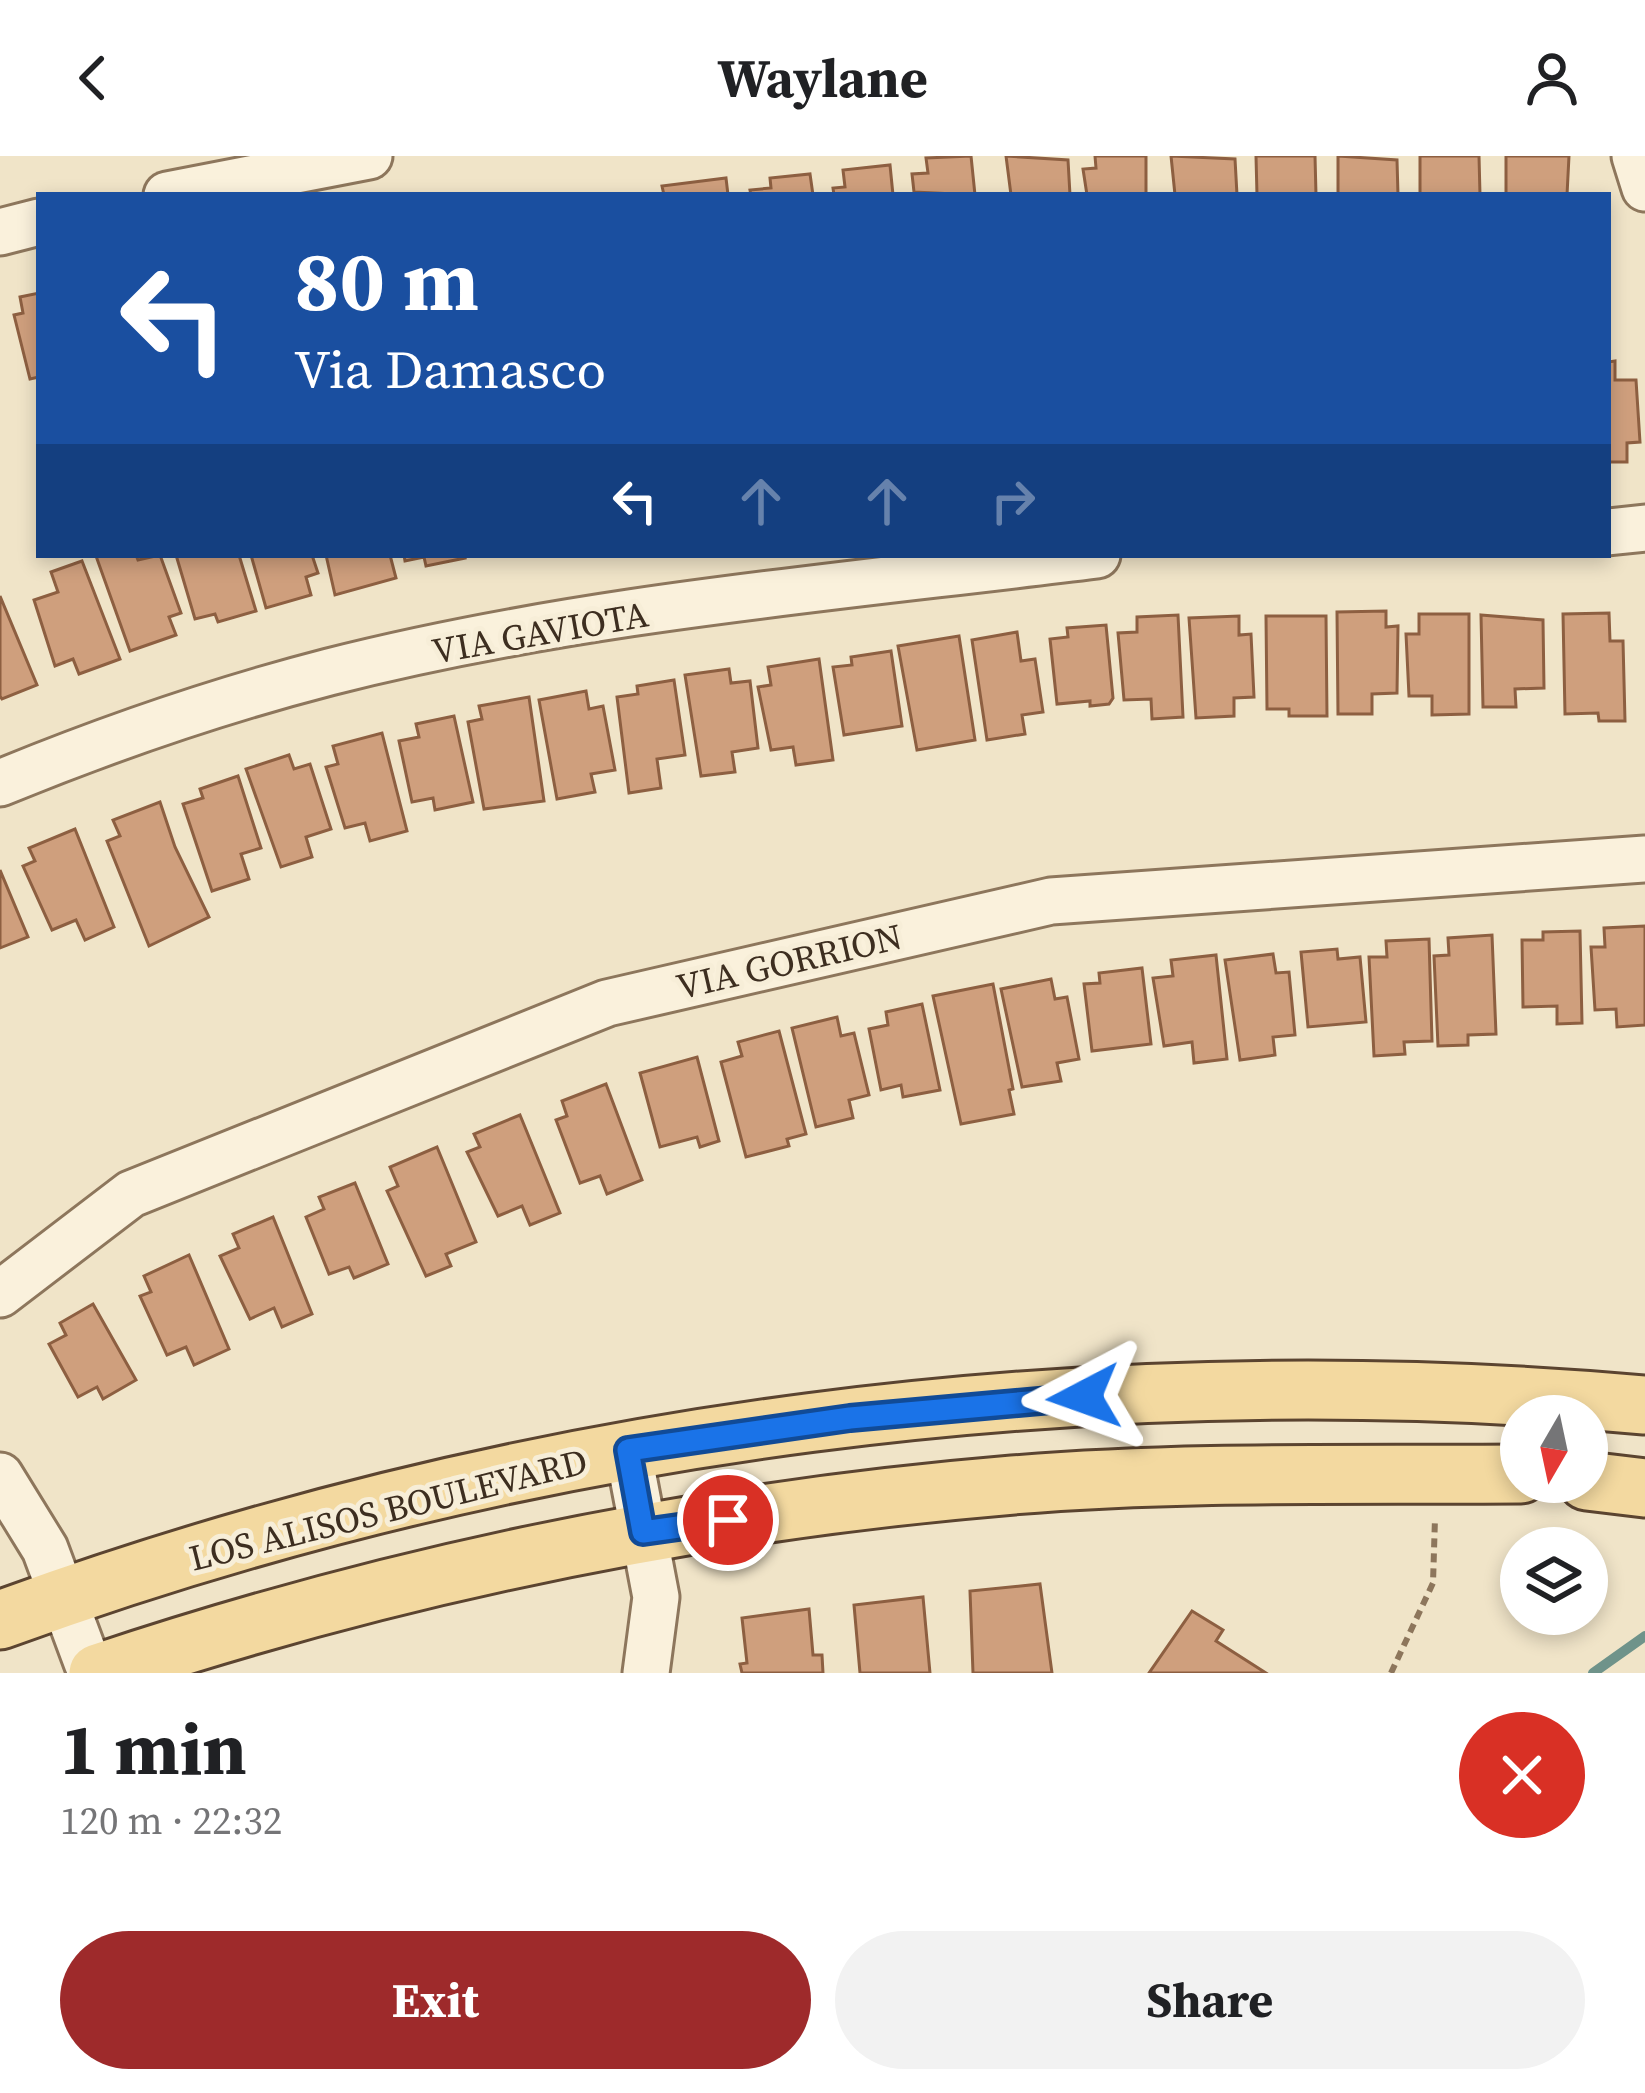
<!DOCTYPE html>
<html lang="en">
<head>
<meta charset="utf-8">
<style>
  :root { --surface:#fff; --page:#f2f2f2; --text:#202124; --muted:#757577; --accent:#9e2a2b }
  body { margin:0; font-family:"Source Serif 4",serif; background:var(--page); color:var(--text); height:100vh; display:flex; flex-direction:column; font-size:45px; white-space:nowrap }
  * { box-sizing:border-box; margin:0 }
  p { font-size:39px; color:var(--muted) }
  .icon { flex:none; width:66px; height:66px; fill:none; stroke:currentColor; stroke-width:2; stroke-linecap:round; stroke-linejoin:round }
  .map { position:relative; height:1517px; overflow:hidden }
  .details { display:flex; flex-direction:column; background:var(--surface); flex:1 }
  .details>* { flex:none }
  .hud { position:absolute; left:36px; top:36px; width:1575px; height:366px; border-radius:0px; box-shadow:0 6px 18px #0003; background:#1a4fa0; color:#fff; overflow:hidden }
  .needle { width:78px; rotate:189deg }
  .tools { position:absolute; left:1500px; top:1239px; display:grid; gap:24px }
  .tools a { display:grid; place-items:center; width:108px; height:108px; border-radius:50%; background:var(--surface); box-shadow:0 6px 18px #0003; font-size:60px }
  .pin { position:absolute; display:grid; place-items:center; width:102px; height:102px; color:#fff; margin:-51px; border:6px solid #fff; border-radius:50%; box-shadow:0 3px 12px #0007 }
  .me { position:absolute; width:132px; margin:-66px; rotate:266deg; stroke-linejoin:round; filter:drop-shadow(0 0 9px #0008) }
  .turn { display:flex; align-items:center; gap:42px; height:252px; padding:0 60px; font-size:54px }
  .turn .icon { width:156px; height:156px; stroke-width:2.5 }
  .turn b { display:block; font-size:84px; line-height:102px }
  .lanes { display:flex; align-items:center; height:114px; padding:0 60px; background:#0003; justify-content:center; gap:60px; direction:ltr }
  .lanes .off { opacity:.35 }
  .round { display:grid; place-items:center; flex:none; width:126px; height:126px; border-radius:63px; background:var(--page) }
  .summary { display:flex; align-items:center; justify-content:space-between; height:204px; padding:0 60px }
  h1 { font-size:72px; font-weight:700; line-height:90px }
  .action { display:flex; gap:24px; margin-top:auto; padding:24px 60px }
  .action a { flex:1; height:138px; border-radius:72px; background:var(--accent); color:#fff; font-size:48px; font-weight:700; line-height:138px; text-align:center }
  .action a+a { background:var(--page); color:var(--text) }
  header { display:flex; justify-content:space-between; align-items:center; height:156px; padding:0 60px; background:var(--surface); font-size:54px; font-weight:700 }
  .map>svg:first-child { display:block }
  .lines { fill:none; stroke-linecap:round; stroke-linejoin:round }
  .stream { stroke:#6f938a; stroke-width:10 }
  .building { fill:#cf9f7d; stroke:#8d5f41; stroke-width:3 }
  .minor-casing { stroke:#8d765c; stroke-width:51 }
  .major-casing { stroke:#5b4430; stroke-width:63 }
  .path { stroke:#8d765c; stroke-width:6; stroke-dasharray:9 6; stroke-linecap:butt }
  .minor { stroke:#faf1dc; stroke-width:45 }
  .major { stroke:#f3d9a0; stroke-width:57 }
  .route-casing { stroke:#114b97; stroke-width:30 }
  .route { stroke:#1a73e8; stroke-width:21 }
  .labels { text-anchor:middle; stroke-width:10; stroke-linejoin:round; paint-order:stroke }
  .street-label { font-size:36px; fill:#3d2e20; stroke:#f7eed8 }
</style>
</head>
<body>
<header><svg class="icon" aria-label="back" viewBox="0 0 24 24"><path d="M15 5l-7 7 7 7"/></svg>Waylane<svg class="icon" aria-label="person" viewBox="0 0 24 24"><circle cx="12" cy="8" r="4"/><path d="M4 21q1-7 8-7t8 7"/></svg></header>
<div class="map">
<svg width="1645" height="1517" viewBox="0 0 1645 1517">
  <rect width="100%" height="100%" fill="#f0e4c8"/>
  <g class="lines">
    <polyline class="stream" points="1593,1517 1645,1480"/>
  </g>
  <g class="building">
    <polygon points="971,0 975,39 914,36 912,18 928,17 926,2"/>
    <polygon points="1006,0 1068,4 1070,39 1011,39"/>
    <polygon points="1095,0 1146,0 1146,39 1087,39 1083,13 1096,12"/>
    <polygon points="1171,0 1235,3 1237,39 1175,39"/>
    <polygon points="1256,0 1315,0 1316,39 1257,39"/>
    <polygon points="1338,0 1397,4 1398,39 1338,39"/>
    <polygon points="1420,0 1479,0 1480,39 1420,39"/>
    <polygon points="1506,0 1569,0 1567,39 1506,39"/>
    <polygon points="890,9 893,39 834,39 833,32 845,31 843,14"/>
    <polygon points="810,18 813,39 751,39 750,34 771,32 770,22"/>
    <polygon points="726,22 728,39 664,39 662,30"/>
    <polygon points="39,137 39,221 30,223 14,159 23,157 20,141"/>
    <polygon points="1615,205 1615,224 1636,224 1640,286 1627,287 1627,306 1608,306 1608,206"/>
    <polygon points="136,399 138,404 160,399 181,457 169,461 176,479 130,495 96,400"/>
    <polygon points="176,399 239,399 256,455 218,466 215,458 195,463"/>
    <polygon points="251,399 312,399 318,417 306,421 311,439 266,452"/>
    <polygon points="326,399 390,399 396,422 335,439"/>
    <polygon points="404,399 464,399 465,402 426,410 424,401 405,405"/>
    <polygon points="82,405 120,503 79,518 73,503 55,510 34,444 58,436 51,416"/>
    <polygon points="0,440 37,529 2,543 0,540"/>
    <polygon points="1386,455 1386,471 1398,470 1397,537 1372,538 1372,558 1338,558 1337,456"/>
    <polygon points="1609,457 1610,485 1623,485 1625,565 1599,565 1598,557 1565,558 1563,458"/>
    <polygon points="1419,458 1469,458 1469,558 1432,559 1432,540 1409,540 1406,478 1419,478"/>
    <polygon points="1178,459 1183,561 1152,563 1151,543 1124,544 1118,477 1137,476 1137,461"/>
    <polygon points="1481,459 1543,464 1544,532 1515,533 1516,551 1483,551"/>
    <polygon points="1239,460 1239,479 1251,478 1254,541 1234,542 1234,560 1196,562 1189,462"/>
    <polygon points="1266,460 1326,460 1327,560 1289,560 1289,553 1267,553"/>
    <polygon points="1106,469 1113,542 1109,548 1090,550 1090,545 1057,548 1050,483 1068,481 1067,472"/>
    <polygon points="1017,476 1021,505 1035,503 1043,556 1022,559 1025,578 987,584 972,484"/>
    <polygon points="959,480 975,584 917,594 898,490"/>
    <polygon points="891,495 902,570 844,579 833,511 852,509 851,501"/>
    <polygon points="819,503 833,604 796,609 793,591 771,594 758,531 771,529 768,511"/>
    <polygon points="729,513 731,527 750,525 758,592 732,596 735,616 701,620 685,519"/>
    <polygon points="674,524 685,599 657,603 661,632 629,637 617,541 638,538 637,530"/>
    <polygon points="586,535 589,553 603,550 615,614 591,618 595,636 557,643 539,544"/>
    <polygon points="529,541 544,645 484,653 468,566 482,563 479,550"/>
    <polygon points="454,560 473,646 435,654 433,642 412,646 399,585 419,581 416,568"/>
    <polygon points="382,577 407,675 370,685 365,667 345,672 326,611 338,608 333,590"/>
    <polygon points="289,599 294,613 310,608 331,673 306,681 312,701 281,711 246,613"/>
    <polygon points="238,620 261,692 241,698 249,723 212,735 183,648 203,642 200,633"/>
    <polygon points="160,646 175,691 209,761 149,790 107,685 120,680 113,664"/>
    <polygon points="75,673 114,771 85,784 76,764 52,774 23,710 35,705 29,692"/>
    <polygon points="0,714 28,781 0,792"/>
    <polygon points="1645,770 1645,869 1617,871 1616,853 1595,854 1591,791 1605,791 1604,772"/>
    <polygon points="1580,775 1582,867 1557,868 1557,850 1523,851 1522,784 1543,784 1543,776"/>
    <polygon points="1492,779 1496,878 1468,879 1468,889 1438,890 1434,800 1449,799 1448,782"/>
    <polygon points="1429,783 1432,885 1404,886 1405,898 1374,900 1369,801 1387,801 1386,785"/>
    <polygon points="1337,793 1338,803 1360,801 1366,866 1308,871 1301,796"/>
    <polygon points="1273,798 1276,817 1289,816 1295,879 1273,881 1275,899 1240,904 1225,804"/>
    <polygon points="1216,799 1227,903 1194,907 1192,886 1164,890 1153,822 1173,820 1171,804"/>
    <polygon points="1142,812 1151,888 1092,895 1084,828 1100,827 1099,817"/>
    <polygon points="1051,823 1055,843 1067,841 1079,903 1057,907 1061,925 1022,931 1001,833"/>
    <polygon points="993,828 1013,933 1009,934 1014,958 961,968 933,840"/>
    <polygon points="922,848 940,934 903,941 901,929 881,934 869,873 888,869 886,856"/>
    <polygon points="837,861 841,880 854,877 869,939 849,944 853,962 816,971 792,872"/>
    <polygon points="779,875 806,978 787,983 789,990 746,1001 721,906 742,900 738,886"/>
    <polygon points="697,901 719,985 700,991 697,981 660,991 640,917"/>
    <polygon points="606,928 642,1024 607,1038 600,1020 580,1027 556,964 567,960 562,945"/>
    <polygon points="520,959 560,1057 530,1069 522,1050 498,1060 467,996 480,991 474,978"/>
    <polygon points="437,991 476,1086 446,1098 451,1110 426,1120 387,1035 398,1030 390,1011"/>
    <polygon points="355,1027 388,1108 354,1122 349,1111 329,1118 306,1061 324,1053 319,1041"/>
    <polygon points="273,1061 312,1158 282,1171 274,1152 250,1163 220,1100 239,1092 233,1078"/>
    <polygon points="189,1099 229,1193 194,1209 186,1191 167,1199 140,1140 151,1136 144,1120"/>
    <polygon points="93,1148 136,1224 103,1243 97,1231 78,1241 49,1188 66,1179 60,1167"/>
    <polygon points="1040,1428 1052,1517 973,1517 970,1435"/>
    <polygon points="923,1441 930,1517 860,1517 854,1449"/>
    <polygon points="809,1453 813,1499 822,1499 823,1517 742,1517 740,1508 747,1507 742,1462"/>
    <polygon points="1192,1455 1223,1474 1216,1485 1266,1517 1149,1517"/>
  </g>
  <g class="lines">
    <defs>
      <g id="minor">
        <polyline points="1635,0 1645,32"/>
        <polyline points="167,39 369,0"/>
        <polyline points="0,76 39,66"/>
        <polyline points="1608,376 1645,372"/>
        <path d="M0,627C107,583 217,545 329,516C580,452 841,431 1097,399"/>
        <polyline points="0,1138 131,1038 607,847 1051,745 1645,703"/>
        <polyline points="628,1294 656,1441 646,1517"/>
        <polyline points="0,1320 45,1393 91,1517"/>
      </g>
      <g id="major">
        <polyline points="1587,1325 1645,1332"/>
        <path d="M0,1464C523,1273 1091,1200 1645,1249"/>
        <path d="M98,1517C394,1418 702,1355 1013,1329C1182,1315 1351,1319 1521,1318"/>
      </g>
    </defs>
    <use href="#minor" class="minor-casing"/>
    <use href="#major" class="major-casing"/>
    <polyline class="path" points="1391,1517 1433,1427 1435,1362"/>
    <use href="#minor" class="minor"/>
    <use href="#major" class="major"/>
  </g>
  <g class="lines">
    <defs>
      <polyline id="route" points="728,1364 643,1376 628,1294 850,1262 1084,1241"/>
    </defs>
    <use href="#route" class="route-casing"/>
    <use href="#route" class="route"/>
  </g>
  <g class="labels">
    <g class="street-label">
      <text transform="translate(540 476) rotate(-10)" y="13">VIA GAVIOTA</text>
      <text transform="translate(789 805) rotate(-13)" y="13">VIA GORRION</text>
      <text transform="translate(388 1353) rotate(-14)" y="13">LOS ALISOS BOULEVARD</text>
    </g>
  </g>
</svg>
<div class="tools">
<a><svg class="needle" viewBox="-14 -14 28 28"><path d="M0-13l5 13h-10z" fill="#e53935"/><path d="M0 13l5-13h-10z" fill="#757577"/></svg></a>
<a><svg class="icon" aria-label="layers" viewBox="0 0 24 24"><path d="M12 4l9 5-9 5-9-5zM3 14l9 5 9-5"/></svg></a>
</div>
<div class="pin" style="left:728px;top:1364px;background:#d93025"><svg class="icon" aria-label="arrive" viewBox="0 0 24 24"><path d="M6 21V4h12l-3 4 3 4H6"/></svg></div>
<svg class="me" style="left:1084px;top:1241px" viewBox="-20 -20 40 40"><path d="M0-17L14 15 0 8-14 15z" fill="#1a73e8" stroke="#fff" stroke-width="4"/></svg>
<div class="hud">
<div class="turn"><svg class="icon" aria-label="left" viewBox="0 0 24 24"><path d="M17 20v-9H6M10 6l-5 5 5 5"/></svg><div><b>80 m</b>Via Damasco</div></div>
<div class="lanes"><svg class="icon" aria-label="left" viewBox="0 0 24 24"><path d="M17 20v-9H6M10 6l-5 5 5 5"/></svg><svg class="icon off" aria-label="ahead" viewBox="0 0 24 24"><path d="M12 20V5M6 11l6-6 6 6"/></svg><svg class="icon off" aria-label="ahead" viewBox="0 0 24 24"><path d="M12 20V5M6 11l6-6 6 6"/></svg><svg class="icon off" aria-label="right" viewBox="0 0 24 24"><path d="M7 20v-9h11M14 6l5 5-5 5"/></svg></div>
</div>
</div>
<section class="details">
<div class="summary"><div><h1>1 min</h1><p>120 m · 22:32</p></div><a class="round" style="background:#d93025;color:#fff"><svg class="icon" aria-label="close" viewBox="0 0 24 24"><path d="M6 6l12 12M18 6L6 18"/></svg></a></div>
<div class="action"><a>Exit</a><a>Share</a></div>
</section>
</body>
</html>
